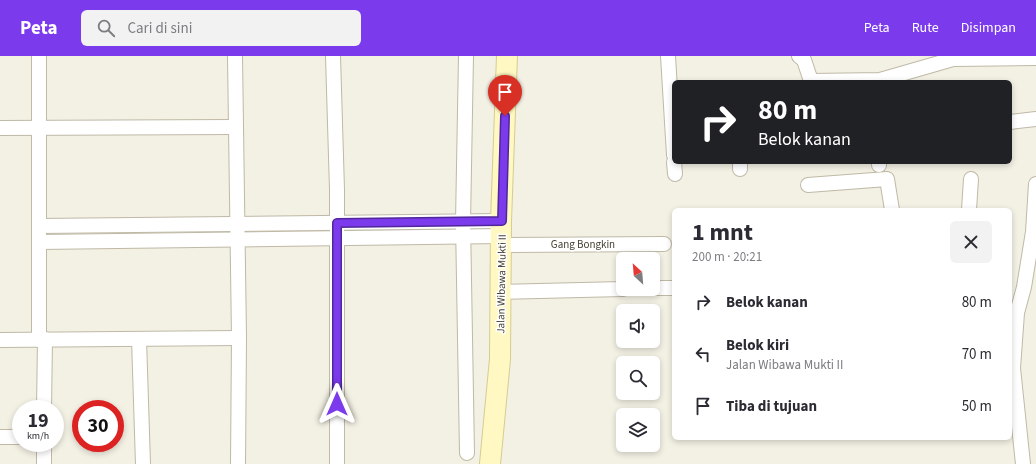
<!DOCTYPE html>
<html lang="id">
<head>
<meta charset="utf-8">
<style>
  :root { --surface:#fff; --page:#f2f2f3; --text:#2b2b33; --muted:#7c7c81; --accent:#7c3aed }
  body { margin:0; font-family:"Source Sans 3",sans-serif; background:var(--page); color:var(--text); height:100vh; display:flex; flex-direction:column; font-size:15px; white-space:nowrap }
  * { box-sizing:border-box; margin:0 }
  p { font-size:13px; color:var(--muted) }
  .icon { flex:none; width:22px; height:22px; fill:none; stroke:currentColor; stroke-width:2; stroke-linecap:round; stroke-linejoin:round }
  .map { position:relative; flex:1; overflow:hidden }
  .panel { position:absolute; left:672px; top:152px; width:340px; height:232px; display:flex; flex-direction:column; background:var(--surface); border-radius:6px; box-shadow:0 2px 6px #0003 }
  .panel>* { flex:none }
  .banner { position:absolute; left:672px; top:24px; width:340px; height:84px; border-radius:6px; box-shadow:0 2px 6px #0003; background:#202124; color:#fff; overflow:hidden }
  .needle { width:26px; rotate:334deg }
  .buttons { position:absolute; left:616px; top:196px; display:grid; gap:8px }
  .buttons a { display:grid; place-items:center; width:44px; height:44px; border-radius:6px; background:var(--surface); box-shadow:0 2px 6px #0003; font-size:20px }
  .speed { position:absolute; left:12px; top:344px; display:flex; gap:8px; font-size:20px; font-weight:700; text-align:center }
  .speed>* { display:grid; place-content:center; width:52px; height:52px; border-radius:50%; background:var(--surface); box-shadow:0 2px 6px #0003; line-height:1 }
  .speed small { font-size:10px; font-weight:400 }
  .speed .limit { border:6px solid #d22; background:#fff; color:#111 }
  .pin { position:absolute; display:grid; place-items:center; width:34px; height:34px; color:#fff; margin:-41px -17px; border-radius:50% 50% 50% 0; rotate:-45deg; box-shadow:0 0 4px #0007 }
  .pin .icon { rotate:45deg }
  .me { position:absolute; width:44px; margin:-22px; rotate:0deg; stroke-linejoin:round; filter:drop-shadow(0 0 3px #0008) }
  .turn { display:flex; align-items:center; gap:14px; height:84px; padding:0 20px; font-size:18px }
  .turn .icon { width:52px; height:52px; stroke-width:2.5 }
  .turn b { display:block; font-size:28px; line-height:34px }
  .round { display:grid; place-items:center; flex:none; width:42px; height:42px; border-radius:6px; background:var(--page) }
  .overview { display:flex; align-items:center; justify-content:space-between; height:68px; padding:0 20px }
  h1 { font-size:24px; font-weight:700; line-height:30px }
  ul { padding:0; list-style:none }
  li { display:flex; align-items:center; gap:12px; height:52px; padding:0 20px }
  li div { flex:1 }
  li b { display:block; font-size:15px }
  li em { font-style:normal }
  header { display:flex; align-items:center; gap:24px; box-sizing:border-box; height:56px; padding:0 20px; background:var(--accent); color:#fff }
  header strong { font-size:19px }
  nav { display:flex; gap:22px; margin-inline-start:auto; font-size:14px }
  .search { width:280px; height:36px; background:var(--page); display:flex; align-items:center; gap:10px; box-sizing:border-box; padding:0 14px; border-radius:6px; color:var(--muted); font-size:15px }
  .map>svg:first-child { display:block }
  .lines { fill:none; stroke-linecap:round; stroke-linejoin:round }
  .minor-casing { stroke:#bfb9a6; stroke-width:16 }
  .secondary-casing { stroke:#d5cc90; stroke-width:22 }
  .minor { stroke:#fff; stroke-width:14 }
  .secondary { stroke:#fff8c2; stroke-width:20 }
  .route-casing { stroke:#51269a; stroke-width:10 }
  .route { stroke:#7c3aed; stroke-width:7 }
  .labels { text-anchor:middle; stroke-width:3; stroke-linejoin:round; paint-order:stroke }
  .street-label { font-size:11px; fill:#454133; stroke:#fff }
</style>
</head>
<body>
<header>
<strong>Peta</strong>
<div class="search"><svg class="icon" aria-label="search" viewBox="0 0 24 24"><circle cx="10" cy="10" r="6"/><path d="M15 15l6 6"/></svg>Cari di sini</div>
<nav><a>Peta</a><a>Rute</a><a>Disimpan</a></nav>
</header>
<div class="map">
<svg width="1036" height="408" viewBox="0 0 1036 408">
  <rect width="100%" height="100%" fill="#f3f0e4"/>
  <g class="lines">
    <defs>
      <g id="minor">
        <polyline points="235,0 239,282 238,408"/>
        <polyline points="333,0 337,134 337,408"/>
        <polyline points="466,0 463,166 467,397"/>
        <polyline points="668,0 674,99"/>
        <polyline points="799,0 804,4 811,25 880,24 953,3 1036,2"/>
        <polyline points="1010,66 1036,63"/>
        <polyline points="0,72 236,71"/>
        <polyline points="674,106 675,118"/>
        <polyline points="740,106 740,113"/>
        <polyline points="879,109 879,106"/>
        <polyline points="808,129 887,123 892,154"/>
        <polyline points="969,154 971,123"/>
        <polyline points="39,170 501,165"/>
        <polyline points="39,186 502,180"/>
        <polyline points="502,189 664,188"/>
        <polyline points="653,232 674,232"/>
        <polyline points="501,236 623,233"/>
        <polyline points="139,283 143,408"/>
        <polyline points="0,284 239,282"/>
        <polyline points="39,284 39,0"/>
        <polyline points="44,353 45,283"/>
        <polyline points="0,381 21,381"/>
        <polyline points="44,387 44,408"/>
        <polyline points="1023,408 1013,312 1017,257 1024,231 1033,176 1036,128"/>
      </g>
      <polyline id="secondary" points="490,408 500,303 501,165 507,0"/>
    </defs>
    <use href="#minor" class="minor-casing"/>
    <use href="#secondary" class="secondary-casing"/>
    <use href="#minor" class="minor"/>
    <use href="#secondary" class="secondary"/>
  </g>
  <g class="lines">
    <defs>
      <polyline id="route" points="337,348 337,167 502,165 505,60"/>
    </defs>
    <use href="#route" class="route-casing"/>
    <use href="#route" class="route"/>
  </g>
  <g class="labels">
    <g class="street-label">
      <text x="583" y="192">Gang Bongkin</text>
      <text transform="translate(501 228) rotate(-89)" y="4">Jalan Wibawa Mukti II</text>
    </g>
  </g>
</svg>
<div class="buttons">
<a><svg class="needle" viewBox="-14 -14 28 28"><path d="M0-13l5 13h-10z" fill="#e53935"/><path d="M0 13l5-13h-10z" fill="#7c7c81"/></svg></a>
<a><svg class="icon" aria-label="sound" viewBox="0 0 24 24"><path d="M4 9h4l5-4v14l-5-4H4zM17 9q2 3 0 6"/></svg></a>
<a><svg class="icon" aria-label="search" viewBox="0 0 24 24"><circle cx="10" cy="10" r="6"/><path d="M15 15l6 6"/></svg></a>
<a><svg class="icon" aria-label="layers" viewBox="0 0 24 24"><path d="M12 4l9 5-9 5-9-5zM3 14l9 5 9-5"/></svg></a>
</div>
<div class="speed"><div>19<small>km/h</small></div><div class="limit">30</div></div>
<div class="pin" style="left:505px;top:60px;background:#d93025"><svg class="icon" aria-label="arrive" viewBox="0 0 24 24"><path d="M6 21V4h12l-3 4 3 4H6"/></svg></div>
<svg class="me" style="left:337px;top:348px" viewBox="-20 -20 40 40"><path d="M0-17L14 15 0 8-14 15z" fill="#7c3aed" stroke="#fff" stroke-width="4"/></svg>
<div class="banner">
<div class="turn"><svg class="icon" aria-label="right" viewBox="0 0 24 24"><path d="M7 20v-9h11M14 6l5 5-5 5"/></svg><div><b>80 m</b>Belok kanan</div></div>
</div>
<section class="panel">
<div class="overview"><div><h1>1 mnt</h1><p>200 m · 20:21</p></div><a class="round"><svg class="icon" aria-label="close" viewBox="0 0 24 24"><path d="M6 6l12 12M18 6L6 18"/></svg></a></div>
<ul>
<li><svg class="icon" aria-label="right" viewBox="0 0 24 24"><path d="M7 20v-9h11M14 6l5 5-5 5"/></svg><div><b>Belok kanan</b></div><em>80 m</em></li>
<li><svg class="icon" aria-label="left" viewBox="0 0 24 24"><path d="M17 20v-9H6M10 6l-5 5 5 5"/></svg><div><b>Belok kiri</b><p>Jalan Wibawa Mukti II</p></div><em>70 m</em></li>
<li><svg class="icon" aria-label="arrive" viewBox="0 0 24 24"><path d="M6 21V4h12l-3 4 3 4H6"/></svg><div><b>Tiba di tujuan</b></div><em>50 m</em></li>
</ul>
</section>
</div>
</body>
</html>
